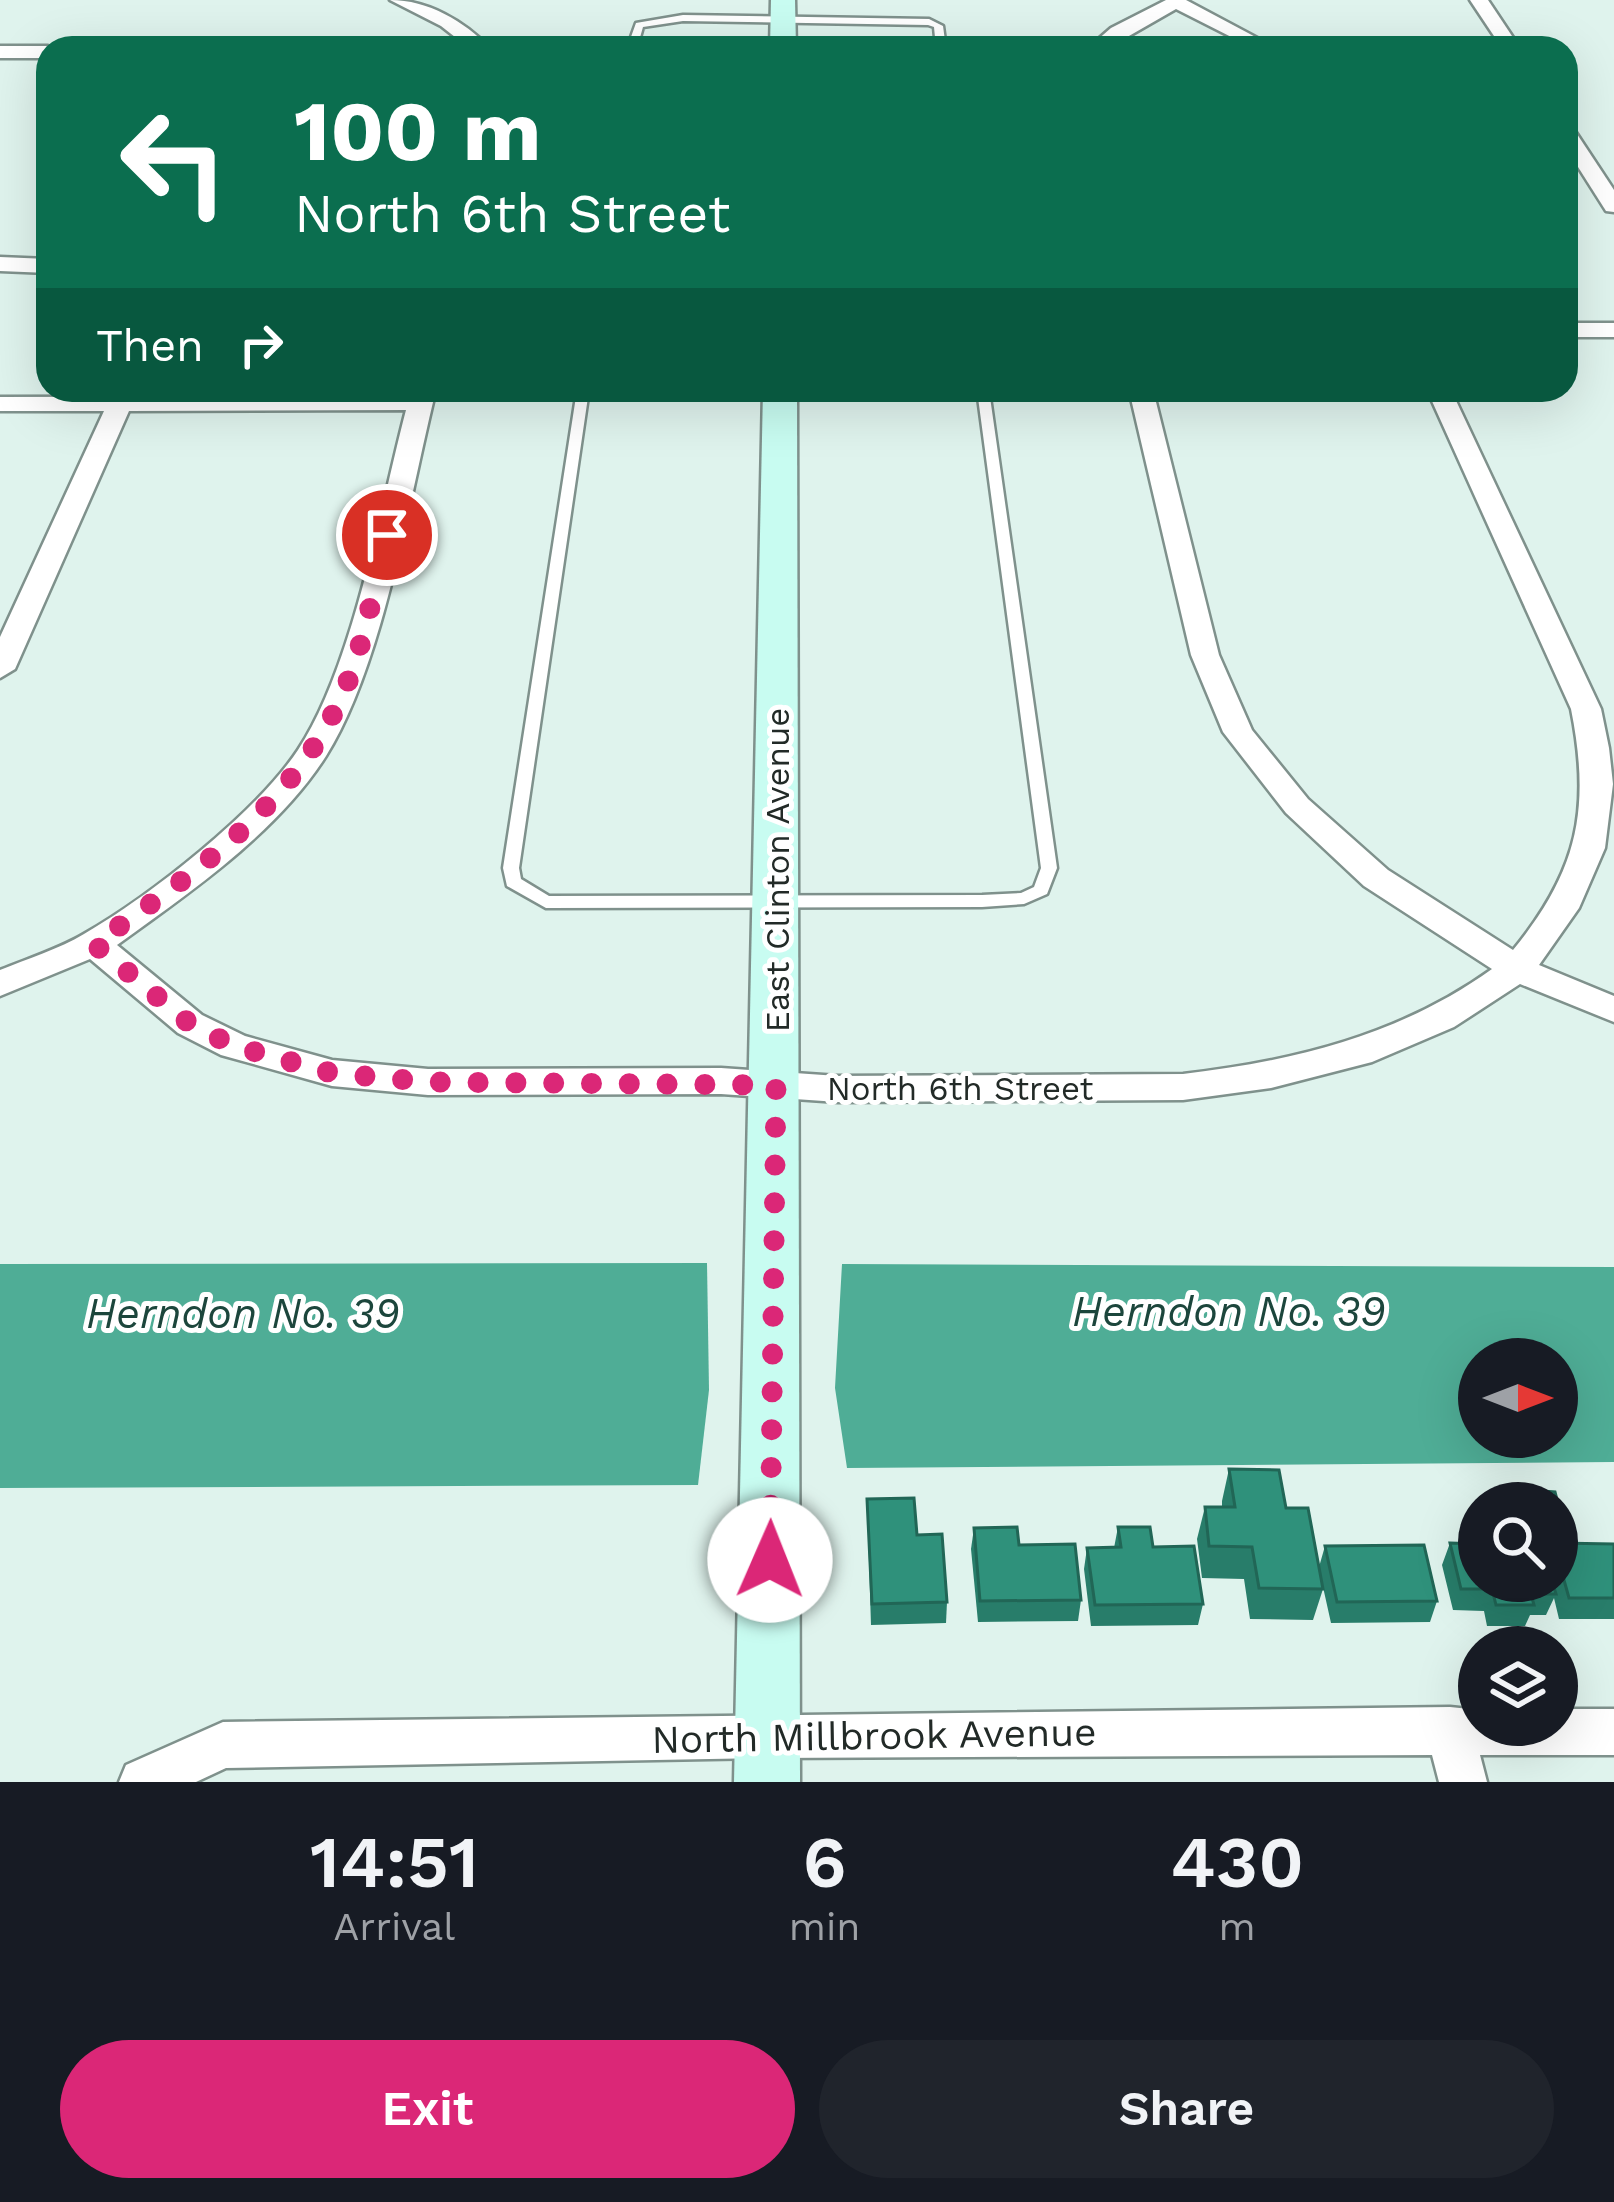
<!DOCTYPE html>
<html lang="en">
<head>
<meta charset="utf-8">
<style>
  :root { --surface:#171b24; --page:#20242c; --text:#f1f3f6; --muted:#9ea1a6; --accent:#db2777 }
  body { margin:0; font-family:"Work Sans",sans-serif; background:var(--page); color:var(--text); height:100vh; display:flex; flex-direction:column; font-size:45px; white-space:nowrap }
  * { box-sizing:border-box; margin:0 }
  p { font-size:39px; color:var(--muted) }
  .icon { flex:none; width:66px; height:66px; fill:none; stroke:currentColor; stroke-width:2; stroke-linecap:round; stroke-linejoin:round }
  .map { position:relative; height:1782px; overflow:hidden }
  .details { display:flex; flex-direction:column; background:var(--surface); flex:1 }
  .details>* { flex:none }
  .banner { position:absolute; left:36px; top:36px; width:1542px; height:366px; border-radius:36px; box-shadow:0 12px 48px #0002; background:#0b6e4f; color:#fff; overflow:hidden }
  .needle { width:78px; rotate:90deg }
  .tools { position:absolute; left:1458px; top:1338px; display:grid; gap:24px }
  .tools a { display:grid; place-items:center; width:120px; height:120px; border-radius:50%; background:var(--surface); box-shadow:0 12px 48px #0002; font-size:60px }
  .pin { position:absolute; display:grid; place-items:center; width:102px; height:102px; color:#fff; margin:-51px; border:6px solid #fff; border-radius:50%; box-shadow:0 3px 12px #0007 }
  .me { position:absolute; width:132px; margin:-66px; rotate:1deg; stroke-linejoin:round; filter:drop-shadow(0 0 9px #0008) }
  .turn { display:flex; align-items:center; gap:42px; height:252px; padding:0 60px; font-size:54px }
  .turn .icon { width:156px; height:156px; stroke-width:2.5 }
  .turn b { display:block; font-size:84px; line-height:102px }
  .then { display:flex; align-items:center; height:114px; padding:0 60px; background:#0003; gap:24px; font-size:45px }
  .eta { display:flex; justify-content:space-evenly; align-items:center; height:204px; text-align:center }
  .eta b { font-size:72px; font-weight:600; line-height:84px }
  .button { display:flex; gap:24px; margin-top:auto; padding:24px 60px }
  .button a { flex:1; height:138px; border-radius:72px; background:var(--accent); color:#fff; font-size:48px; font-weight:600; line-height:138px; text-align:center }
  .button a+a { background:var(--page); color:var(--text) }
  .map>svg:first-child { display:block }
  .water { fill:#4fad96; fill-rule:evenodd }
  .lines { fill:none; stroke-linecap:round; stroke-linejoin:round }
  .service-casing { stroke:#7f918c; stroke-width:5 }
  .minor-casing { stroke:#7f918c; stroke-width:5 }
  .secondary-casing { stroke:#7f918c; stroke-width:5 }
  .service { fill:#fff; fill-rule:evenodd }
  .minor { fill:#fff; fill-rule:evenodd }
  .secondary { fill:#c8fcf1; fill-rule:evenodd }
  .wall { fill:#287d6a }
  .building { fill:#2f917b; stroke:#216656; stroke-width:3 }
  .route { stroke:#db2777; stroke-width:21; stroke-dasharray:0 37.8 }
  .labels { text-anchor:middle; stroke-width:10; stroke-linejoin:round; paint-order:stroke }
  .street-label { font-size:33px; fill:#222a27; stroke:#fff }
  .near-street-label { font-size:39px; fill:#222a27; stroke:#fff }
  .near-water-label { font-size:42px; font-style:italic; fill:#1c463c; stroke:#fff }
</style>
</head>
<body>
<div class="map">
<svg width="1614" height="1782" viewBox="0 0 1614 1782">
  <rect width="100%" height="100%" fill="#dff3ed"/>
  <g class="water">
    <polygon points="707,1263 709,1390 698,1485 0,1488 0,1264"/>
    <path d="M842,1264L1614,1267V1462L847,1468L835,1388ZM1479,1359H1557V1437H1479Z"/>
  </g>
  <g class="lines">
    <defs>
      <g id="service">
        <polygon points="683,15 929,19 943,26 946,48 936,48 934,27 928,25 683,21 643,27 637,48 627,48 636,23"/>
        <polygon points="577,390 589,390 519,868 521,879 549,896 982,895 1021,893 1034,887 1041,868 977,390 989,390 1057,868 1047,894 1024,904 982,907 546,908 507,886 503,868"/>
      </g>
      <g id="minor">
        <path d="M390,0C428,0 464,21 490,48H469L441,26Z"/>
        <polygon points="1166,0 1186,0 1276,48 1253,48 1176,9 1108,48 1088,48 1111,28"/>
        <polygon points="1470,0 1488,0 1520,48 1502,48"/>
        <polygon points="0,46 48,46 54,48 48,48 48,58 0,58"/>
        <polygon points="1566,126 1573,128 1614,190 1614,212 1606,211 1566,148"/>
        <polygon points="0,257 48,259 48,273 0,271"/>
        <rect x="1566" y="323" width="48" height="14"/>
        <path d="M412,390H436C409,498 384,663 326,756C277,833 190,892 117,945L202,1015L245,1036L332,1060L428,1069L721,1068L838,1076L1183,1074C1295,1061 1400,1035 1492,969L1364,886L1286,813L1223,732L1191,655L1129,390H1153L1219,655L1252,730L1308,799L1388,870L1513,950C1578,871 1591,809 1571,709L1427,390H1451L1601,709L1609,748L1613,784L1605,848L1579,908L1539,965L1614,996V1022L1520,984L1454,1027L1372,1062L1271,1088L1183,1100L838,1102L721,1094L428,1095L332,1086L221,1055L178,1033L90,959L0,996V970C27,959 59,949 84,934C150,896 256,813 298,750C353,667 380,509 406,410L129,411L15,669L0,678V637L104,411H0V397L410,396Z"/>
        <polygon points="1450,1707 1479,1710 1479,1725 1557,1725 1557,1709 1614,1709 1614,1755 1480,1755 1487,1782 1439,1782 1432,1755 768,1758 226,1768 196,1782 119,1782 126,1765 223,1722"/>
      </g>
      <g id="secondary">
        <polygon points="771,0 795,0 796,48 770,48"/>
        <polygon points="763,390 797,390 800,1782 734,1782"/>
      </g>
    </defs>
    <use href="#service" class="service-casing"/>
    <use href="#minor" class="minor-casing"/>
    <use href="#secondary" class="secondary-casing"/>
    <use href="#service" class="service"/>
    <use href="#minor" class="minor"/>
    <use href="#secondary" class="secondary"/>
  </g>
  <g class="wall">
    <polygon points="1229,1469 1286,1508 1319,1567 1325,1546 1437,1601 1430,1622 1331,1623 1321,1578 1323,1589 1313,1620 1250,1619 1244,1579 1202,1578 1197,1539 1205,1507 1222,1507 1222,1501"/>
    <polygon points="1528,1490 1555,1492 1565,1531 1560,1542 1557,1542 1557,1503 1524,1503"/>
    <polygon points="867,1499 917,1535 947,1602 946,1623 871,1625"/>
    <polygon points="1118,1527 1153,1547 1203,1604 1198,1625 1091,1626 1084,1569 1087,1548 1114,1548"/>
    <polygon points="974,1528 1019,1545 1081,1600 1078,1621 978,1622 971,1549"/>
    <polygon points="1450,1543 1479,1581 1557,1581 1557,1543 1614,1544 1614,1619 1559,1619 1554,1598 1546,1615 1530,1615 1525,1626 1487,1626 1484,1611 1453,1610 1442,1565"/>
  </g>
  <g class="building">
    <polygon points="1229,1469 1279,1470 1286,1508 1308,1508 1323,1589 1259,1588 1252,1547 1209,1546 1205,1507 1235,1507"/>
    <polygon points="1528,1490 1555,1492 1565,1531 1557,1531 1557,1503 1531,1503"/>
    <polygon points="914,1498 917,1535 942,1534 947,1602 872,1604 867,1499"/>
    <polygon points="1017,1527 1019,1545 1075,1544 1081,1600 980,1601 974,1528"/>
    <polygon points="1118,1527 1150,1527 1153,1547 1194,1546 1203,1604 1095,1605 1087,1548 1121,1547"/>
    <polygon points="1450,1543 1479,1544 1479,1581 1552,1581 1556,1594 1531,1594 1534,1605 1496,1605 1492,1589 1461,1589"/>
    <polygon points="1557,1543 1614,1544 1614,1598 1569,1598 1557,1555"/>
    <polygon points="1424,1545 1437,1601 1337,1602 1325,1546"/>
  </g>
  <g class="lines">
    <path class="route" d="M387,535C373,590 364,650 339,702C289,809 188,878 94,944L190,1024L234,1046L332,1073L428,1082L776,1085L770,1560"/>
  </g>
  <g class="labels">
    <g class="street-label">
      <text transform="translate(777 870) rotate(-90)" y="12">East Clinton Avenue</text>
      <text x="960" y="1100">North 6th Street</text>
    </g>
    <g class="near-street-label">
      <text transform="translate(874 1735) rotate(-1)" y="14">North Millbrook Avenue</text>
    </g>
    <g class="near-water-label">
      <text x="1229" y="1326">Herndon No. 39</text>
      <text x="243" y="1328">Herndon No. 39</text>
    </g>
  </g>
</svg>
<div class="tools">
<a><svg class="needle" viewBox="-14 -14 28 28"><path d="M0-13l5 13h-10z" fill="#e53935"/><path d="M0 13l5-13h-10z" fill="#9ea1a6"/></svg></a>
<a><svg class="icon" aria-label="search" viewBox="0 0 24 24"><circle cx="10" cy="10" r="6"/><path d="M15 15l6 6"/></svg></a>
<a><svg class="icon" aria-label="layers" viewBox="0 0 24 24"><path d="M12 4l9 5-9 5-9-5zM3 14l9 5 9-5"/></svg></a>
</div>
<div class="pin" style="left:387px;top:535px;background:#d93025"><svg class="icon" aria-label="arrive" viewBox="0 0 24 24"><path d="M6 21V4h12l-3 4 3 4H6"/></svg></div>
<svg class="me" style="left:770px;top:1560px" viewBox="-20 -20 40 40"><circle r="19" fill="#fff"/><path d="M0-13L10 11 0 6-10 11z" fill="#db2777"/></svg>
<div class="banner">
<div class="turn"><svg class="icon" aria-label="left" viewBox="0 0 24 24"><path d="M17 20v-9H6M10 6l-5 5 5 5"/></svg><div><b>100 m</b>North 6th Street</div></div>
<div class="then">Then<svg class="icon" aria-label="right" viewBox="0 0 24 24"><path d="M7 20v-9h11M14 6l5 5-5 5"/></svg></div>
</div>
</div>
<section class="details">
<div class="eta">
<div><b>14:51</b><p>Arrival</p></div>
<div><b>6</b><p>min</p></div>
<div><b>430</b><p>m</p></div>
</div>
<div class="button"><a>Exit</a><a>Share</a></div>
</section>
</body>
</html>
